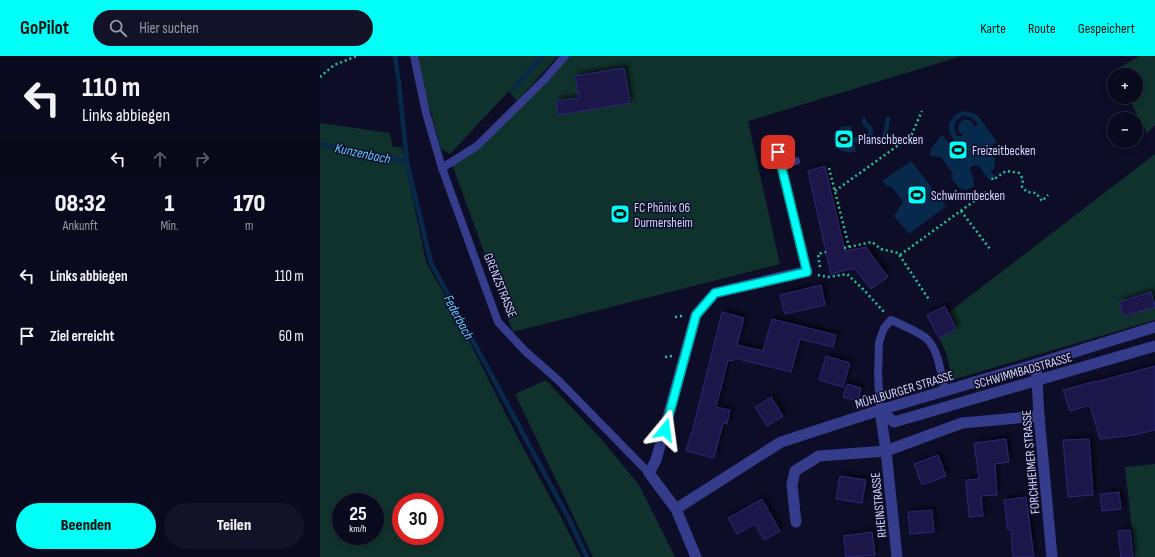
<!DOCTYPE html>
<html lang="de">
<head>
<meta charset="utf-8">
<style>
  :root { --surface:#0a0a1e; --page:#131327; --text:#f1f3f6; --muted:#999aa4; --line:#2a2b3c; --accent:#00fff6 }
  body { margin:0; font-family:"Sofia Sans Condensed",sans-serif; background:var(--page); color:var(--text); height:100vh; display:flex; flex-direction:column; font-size:15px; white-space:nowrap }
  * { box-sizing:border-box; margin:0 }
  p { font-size:13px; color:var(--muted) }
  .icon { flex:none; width:22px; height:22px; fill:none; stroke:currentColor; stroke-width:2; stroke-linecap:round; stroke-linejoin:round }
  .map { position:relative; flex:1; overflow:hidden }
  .details { display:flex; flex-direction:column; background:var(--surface); width:320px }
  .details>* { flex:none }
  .guide { background:#0a0a1e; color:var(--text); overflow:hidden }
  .tools { position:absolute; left:787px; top:12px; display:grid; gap:8px }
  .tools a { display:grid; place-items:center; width:36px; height:36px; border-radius:50%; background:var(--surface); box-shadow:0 2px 6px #0003,0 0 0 1px var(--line); font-size:20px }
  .speed { position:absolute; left:12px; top:437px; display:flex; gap:8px; font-size:20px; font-weight:700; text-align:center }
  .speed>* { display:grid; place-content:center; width:52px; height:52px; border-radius:50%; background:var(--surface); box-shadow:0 2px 6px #0003,0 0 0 1px var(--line); line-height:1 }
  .speed small { font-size:10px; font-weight:400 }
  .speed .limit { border:6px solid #d22; background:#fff; color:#111 }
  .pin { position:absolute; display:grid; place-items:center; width:34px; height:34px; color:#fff; margin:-17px; border-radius:8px; box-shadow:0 2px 6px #0006 }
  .me { position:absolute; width:44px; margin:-22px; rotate:16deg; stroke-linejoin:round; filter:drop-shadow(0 0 3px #0008) }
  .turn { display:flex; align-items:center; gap:14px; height:84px; padding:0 16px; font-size:18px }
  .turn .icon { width:52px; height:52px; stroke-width:2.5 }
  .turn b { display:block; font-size:28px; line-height:34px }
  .lanes { display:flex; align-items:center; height:38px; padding:0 16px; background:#0003; justify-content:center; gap:20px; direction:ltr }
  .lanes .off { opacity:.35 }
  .eta { display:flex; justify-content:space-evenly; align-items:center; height:68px; text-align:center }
  .eta b { font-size:24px; font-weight:800; line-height:28px }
  .action { display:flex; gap:8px; margin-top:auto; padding:8px 16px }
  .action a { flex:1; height:46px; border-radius:24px; background:var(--accent); color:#111; font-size:16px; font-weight:800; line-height:46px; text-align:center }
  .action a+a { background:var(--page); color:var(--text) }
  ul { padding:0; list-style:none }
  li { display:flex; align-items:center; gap:12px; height:60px; padding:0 16px }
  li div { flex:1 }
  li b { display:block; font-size:15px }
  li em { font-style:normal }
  header { display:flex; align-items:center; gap:24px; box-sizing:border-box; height:56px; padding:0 20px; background:var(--accent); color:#111 }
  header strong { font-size:19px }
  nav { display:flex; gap:22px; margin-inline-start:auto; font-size:14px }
  .search { width:280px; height:36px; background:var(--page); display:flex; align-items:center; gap:10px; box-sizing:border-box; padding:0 14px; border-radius:22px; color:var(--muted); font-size:15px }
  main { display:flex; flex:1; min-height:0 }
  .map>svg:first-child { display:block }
  .green { fill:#10322c; fill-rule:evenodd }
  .water { fill:#072a4c; fill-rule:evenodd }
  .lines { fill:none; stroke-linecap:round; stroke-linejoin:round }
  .stream { stroke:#072a4c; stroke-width:4.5 }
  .building { fill:#1b174a; stroke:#2d2778; filter:url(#shadow) }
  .path { stroke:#24c3a4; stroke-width:2.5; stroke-dasharray:2 3; stroke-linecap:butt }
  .service { stroke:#343c8b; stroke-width:8 }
  .minor { stroke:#343c8b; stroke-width:11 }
  .route-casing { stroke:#00a6a0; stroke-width:10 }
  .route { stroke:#00fff6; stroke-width:7 }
  .labels { text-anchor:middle; stroke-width:3; stroke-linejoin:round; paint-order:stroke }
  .poi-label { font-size:13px; fill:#d4d5ff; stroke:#0e0d28; text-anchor:start }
  .street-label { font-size:13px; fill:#d4d5ff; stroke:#0e0d28 }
  .water-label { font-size:14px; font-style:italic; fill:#62cbff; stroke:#0e0d28 }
</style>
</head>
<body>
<header>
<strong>GoPilot</strong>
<div class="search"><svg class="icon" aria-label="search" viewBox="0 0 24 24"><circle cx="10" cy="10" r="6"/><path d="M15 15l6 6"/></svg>Hier suchen</div>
<nav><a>Karte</a><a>Route</a><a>Gespeichert</a></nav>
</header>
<main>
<section class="details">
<div class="guide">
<div class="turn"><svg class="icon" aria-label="left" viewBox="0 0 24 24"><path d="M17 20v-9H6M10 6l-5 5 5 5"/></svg><div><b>110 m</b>Links abbiegen</div></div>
<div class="lanes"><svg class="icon" aria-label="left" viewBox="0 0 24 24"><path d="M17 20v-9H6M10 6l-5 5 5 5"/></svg><svg class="icon off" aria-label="ahead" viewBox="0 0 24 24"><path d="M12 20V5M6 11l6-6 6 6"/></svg><svg class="icon off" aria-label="right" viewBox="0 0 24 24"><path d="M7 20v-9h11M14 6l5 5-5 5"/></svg></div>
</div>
<div class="eta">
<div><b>08:32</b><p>Ankunft</p></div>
<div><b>1</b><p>Min.</p></div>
<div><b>170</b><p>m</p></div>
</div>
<ul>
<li><svg class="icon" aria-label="left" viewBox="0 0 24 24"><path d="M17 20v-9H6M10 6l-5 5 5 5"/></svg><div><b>Links abbiegen</b></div><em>110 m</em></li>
<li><svg class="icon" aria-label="arrive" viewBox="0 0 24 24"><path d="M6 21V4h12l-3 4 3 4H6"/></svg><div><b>Ziel erreicht</b></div><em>60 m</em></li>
</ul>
<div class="action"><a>Beenden</a><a>Teilen</a></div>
</section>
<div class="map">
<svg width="835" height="501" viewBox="0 0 835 501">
  <defs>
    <filter id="shadow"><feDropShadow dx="3.5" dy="-3.5" stdDeviation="2" flood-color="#0009"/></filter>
  </defs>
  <rect width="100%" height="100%" fill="#0e0d28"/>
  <g class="green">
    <polygon points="98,0 238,0 197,45 189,35 130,98 121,93 103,28"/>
    <polygon points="248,0 642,0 428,65 460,208 193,276 132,108 163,89 239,13"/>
    <polygon points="820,0 835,0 835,69 827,77 808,41 816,41 816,19 797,19 794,15"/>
    <path d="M0,67L70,77L73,91H82L106,206L140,267L199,384L243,465L261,501H0ZM21,446H55V480H21ZM81,446H115V480H81Z"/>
    <polygon points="835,98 835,264 632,324 627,299 619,282 636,273 628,257"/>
    <polygon points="226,324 282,384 319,429 355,501 273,501 195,338"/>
    <polygon points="835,408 835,501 815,501 805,411"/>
  </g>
  <g class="water">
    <path d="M644,55L654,57L658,60L677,86L659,99L661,101L669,95L675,103L674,113L671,115L675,120L669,124L660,111L654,109L651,111L650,114C652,120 656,124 653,131C640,138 637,129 630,120L633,118L621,101L610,100L611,92L622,79L633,92L637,90C636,86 633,83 631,79C625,67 633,58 644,55ZM642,60L651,61L658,68L657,70H653V69L654,68C647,58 634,66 640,78L642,77L643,78L641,81C633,79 634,72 635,66Z"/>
    <path d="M531,70L536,96C522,98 510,93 515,77L521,71Z"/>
    <polygon points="591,105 626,150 589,178 574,160 583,146 572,131 567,130 562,125"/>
  </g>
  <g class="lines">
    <g class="stream">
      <polyline points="75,0 79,27 87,106 111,207 249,463 267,501"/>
      <polyline points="194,32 223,0"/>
      <path d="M549,81L554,87L562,85C565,81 567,68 568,63"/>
      <polyline points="534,84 546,82 551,78 550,72 545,68 544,64"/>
      <polyline points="0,88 87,106"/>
    </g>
  </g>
  <g class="building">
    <polygon points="304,12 310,47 238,59 236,45 259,42 255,20"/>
    <polygon points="505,110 525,195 546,191 568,221 551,233 534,212 511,218 488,115"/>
    <polygon points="501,229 505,249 465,258 460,239"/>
    <polygon points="831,236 835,251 804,260 799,246"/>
    <polygon points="625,250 636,273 619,282 607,259"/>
    <polygon points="402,256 424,262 417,289 443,295 452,263 516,279 513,291 480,283 471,316 414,302 413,305 408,304 396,351 410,354 407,368 403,367 394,402 366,395 371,377 372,377"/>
    <polygon points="506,300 530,307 523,331 499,324"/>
    <polygon points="835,310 835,374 814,379 780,383 770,349 750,355 743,334 776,325 776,326"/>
    <polygon points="527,328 541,332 538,345 523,341"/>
    <polygon points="451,341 463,360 447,370 435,351"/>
    <polygon points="686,383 689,406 675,408 677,439 661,440 663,460 649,461 646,424 659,423 654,387"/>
    <polygon points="769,383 773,439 748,441 743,384"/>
    <polygon points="618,399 626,420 602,429 594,408"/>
    <polygon points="520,420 546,424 542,447 516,443"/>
    <polygon points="799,436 801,453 782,455 780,438"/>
    <polygon points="706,441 714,501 693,501 691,474 688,474 684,444"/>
    <polygon points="442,443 460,475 444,484 435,468 417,478 408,462"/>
    <polygon points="612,454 614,476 590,478 588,456"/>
    <polygon points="810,474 813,501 801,501 798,475"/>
    <polygon points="552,476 555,499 526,501 524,480"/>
  </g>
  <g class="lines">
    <g class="path">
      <polyline points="0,21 14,9 37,0"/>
      <polyline points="509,112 529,191"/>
      <polyline points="672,122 673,124 686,115 699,117 703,123 702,131 707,136 716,137 722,145 728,139"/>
      <polyline points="515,135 591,80 602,55"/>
      <polyline points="641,155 670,193"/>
      <polyline points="524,192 552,186 561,193 578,197 610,245"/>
      <polyline points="580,199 668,135"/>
      <polyline points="500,211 498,198 506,196"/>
      <polyline points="498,219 508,221 527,218 544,234 564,256"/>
      <polyline points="355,261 362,260"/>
      <polyline points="345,301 352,300"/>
    </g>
    <g class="service">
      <polyline points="94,0 106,57 122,112 178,266 205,295 238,324 329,417"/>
      <polyline points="458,96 487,215"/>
      <polyline points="461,109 476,105"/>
      <polyline points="122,112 157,90 225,23 245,0"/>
      <path d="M560,354L558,319L559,286L564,272L571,264C580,268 601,277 607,283C619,295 621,319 625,335"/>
    </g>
    <g class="minor">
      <polyline points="716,308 719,360 732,501"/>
      <polyline points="560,354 574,366 835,290"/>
      <polyline points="560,354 566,395 577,501"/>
      <polyline points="356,453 461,386 560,354 716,308 835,271"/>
      <polyline points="476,466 472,429 475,415 499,400 566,395 642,367 719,360"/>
      <polyline points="376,501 356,453 329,417 336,404 376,259 395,237 487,215"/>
    </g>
  </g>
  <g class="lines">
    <defs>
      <polyline id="route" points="345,374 376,259 395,237 487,216 458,96"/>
    </defs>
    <use href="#route" class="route-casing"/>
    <use href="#route" class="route"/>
  </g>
  <defs>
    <symbol id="stadium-square" viewBox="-11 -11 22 22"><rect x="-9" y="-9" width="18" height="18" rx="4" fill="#00fff6" stroke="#0e0d28"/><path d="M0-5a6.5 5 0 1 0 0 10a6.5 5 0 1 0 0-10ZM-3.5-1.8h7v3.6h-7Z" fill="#111"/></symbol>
  </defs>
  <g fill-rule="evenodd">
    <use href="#stadium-square" x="513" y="72" width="22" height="22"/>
    <use href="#stadium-square" x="627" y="83" width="22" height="22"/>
    <use href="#stadium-square" x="586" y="128" width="22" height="22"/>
    <use href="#stadium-square" x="289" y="147" width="22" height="22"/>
  </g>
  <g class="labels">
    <g class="poi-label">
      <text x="538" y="88">Planschbecken</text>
      <text x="652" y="99">Freizeitbecken</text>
      <text x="611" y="144">Schwimmbecken</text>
      <text x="314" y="156">FC Phönix 06<tspan x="314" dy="15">Durmersheim</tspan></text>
    </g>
    <g class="street-label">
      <text transform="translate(181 229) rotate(68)" y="5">GRENZSTRASSE</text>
      <text transform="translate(703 314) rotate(-16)" y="5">SCHWIMMBADSTRASSE</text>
      <text transform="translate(584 333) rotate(-17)" y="5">MÜHLBURGER STRASSE</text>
      <text transform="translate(710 406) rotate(-95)" y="5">FORCHHEIMER STRASSE</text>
      <text transform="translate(558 449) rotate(-96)" y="5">RHEINSTRASSE</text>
    </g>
    <g class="water-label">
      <text transform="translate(43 97) rotate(12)" y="5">Kunzenbach</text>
      <text transform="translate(139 261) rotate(62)" y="5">Federbach</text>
    </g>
  </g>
</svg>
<div class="tools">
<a>+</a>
<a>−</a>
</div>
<div class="speed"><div>25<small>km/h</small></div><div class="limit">30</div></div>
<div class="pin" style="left:458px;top:96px;background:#d93025"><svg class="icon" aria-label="arrive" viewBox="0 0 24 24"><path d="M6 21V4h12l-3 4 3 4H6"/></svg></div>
<svg class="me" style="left:345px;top:374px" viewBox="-20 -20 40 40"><path d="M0-17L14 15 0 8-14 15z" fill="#00fff6" stroke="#fff" stroke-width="4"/></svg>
</div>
</main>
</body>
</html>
